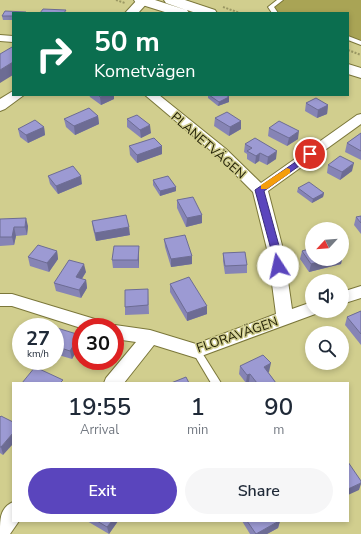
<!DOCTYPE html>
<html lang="en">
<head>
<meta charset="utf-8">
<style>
  :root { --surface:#fff; --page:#f6f6f7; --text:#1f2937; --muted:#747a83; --accent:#5a45bd }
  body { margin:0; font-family:"Nunito Sans",sans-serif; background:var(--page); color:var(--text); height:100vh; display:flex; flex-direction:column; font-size:15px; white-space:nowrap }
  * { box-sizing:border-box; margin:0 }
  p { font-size:13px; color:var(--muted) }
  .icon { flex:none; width:22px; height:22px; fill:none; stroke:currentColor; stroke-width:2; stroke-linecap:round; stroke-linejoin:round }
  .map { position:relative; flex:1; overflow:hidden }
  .drawer { position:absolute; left:12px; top:382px; width:337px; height:140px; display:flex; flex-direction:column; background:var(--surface); border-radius:0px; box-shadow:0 2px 6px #0003 }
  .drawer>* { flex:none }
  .hud { position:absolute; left:12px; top:12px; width:337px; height:84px; border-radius:0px; box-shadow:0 2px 6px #0003; background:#0b6e4f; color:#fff; overflow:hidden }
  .needle { width:26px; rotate:244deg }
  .fabs { position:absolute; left:305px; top:222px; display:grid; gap:8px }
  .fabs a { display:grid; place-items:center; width:44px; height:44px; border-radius:50%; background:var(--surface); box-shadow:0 2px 6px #0003; font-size:20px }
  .speed { position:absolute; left:12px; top:318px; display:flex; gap:8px; font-size:20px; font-weight:700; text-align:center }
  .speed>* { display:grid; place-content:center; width:52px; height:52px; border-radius:50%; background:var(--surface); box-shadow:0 2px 6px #0003; line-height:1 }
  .speed small { font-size:10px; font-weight:400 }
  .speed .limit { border:6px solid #d22; background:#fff; color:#111 }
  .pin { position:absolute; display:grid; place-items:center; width:34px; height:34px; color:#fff; margin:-17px; border:2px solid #fff; border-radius:50%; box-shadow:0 1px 4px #0007 }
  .me { position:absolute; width:44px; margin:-22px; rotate:350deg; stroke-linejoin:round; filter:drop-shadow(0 0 3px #0008) }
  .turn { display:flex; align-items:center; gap:14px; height:84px; padding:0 16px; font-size:18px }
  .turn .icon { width:52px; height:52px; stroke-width:2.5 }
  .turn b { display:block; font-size:28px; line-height:34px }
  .eta { display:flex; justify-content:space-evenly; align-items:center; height:68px; text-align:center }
  .eta b { font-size:24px; font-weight:600; line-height:28px }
  .button { display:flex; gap:8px; margin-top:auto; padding:8px 16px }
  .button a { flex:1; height:46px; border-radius:24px; background:var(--accent); color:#fff; font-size:16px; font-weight:600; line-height:46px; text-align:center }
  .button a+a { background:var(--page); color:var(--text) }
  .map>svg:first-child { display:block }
  .green { fill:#a9a455 }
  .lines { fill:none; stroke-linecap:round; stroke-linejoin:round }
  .service-casing { stroke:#7b773a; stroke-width:2 }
  .minor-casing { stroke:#7b773a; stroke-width:2 }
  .tertiary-casing { stroke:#7b773a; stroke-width:2 }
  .primary-casing { stroke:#7b773a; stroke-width:2 }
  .path { stroke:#9a9763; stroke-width:2; stroke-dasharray:2 1.5; stroke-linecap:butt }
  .service { fill:#fff; fill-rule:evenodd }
  .minor { fill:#fff; fill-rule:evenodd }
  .tertiary { fill:#fff; fill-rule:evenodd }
  .primary { fill:#fff; fill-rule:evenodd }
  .wall { fill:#8684b5 }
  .shaded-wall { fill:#6d6c94 }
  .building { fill:#9c9ad3; stroke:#6d6c94 }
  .route { fill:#5a45bd; stroke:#3a2d7b }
  .slow { fill:#f59e0b }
  .labels { text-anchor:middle; stroke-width:3; stroke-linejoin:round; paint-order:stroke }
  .street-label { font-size:13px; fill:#211f06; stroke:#d1ce8e }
</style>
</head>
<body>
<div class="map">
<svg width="361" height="534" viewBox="0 0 361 534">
  <rect width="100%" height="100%" fill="#d1ce8e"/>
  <polygon class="green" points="280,0 361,0 361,43 348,38 348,13 275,13 271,7"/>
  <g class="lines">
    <defs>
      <g id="service">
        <polygon points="277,0 283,0 274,7 278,13 272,13 268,7"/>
        <polygon points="348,36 361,41 361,45 348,40"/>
        <polygon points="196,347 199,348 221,383 211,383 192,351 193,348"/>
      </g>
      <g id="minor">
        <polygon points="0,35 13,36 13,42 0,41"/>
        <polygon points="145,95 159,95 226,149 261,183 357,115 361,114 361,124 268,191 284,253 292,309 312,302 312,311 319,311 318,313 196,358 154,345 124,383 104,383 106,378 136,342 115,339 115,327 109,327 115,325 150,330 196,344 276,314 268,253 253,192 216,155"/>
        <polygon points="361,286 361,298 342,304 342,292"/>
        <polygon points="0,294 12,294 98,320 104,322 107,327 81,327 81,328 12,306 0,306"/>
        <path d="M13,502V521H19L10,534H0C0,518 0,508 13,502Z"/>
      </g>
      <g id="tertiary">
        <polygon points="137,0 150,0 138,13 125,13"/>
        <polygon points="13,91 13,95 24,95 5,109 0,111 0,99"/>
      </g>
      <g id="primary">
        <polygon points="134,0 155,0 186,10 166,3 164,0 185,0 215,10 217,13 196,13 187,10 189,13 168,13 136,3"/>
        <polygon points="348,64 361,68 361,78 348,74"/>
      </g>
    </defs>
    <use href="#service" class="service-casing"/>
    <use href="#minor" class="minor-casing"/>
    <use href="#tertiary" class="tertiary-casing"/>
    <use href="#primary" class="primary-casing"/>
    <g class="path">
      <polyline points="116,0 125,3"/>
      <polyline points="223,7 240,13"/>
      <polyline points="348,50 361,55"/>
    </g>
    <use href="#service" class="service"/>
    <use href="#minor" class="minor"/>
    <use href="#tertiary" class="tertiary"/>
    <use href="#primary" class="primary"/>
  </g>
  <g class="wall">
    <polygon points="13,13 13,20 3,20 2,16"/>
    <polygon points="89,95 114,95 114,99 101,105 90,97"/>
    <polygon points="208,95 226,95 229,97 229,102 218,106 208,98"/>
    <polygon points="306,103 328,105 327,114 317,118 305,111"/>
    <polygon points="98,116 99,124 75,135 66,127 64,119"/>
    <polygon points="215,118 241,121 241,129 229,136 214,126"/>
    <polygon points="127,119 151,133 141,138 127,127"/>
    <polygon points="44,127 45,135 28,143 20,137 18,129"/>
    <polygon points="269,128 298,139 287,146 268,136"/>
    <polygon points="361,133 361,160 345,152 347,143"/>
    <polygon points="245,144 276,159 267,165 259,161 255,164 247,159 247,154 244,152"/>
    <polygon points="129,146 162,146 162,154 137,163 130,155"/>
    <polygon points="328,165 352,171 340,180 327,173"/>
    <polygon points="48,176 82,184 58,194 50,184"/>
    <polygon points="153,180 176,187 176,191 160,196 153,185"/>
    <polygon points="298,188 324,193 323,197 312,203 297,192"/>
    <polygon points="177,200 202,215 202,223 186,227 177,208"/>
    <polygon points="361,216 361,234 354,225 356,217"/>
    <polygon points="0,219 28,226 27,235 16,236 14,245 0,246"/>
    <polygon points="92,221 130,235 96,241 93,229"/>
    <polygon points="164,239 192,264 171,267 165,247"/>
    <polygon points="57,251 58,259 49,272 30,266 28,257"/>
    <polygon points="302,251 312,259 342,259 341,264 309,272 300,259"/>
    <polygon points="223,253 247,265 247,273 225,274 223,261"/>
    <polygon points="139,254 139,268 113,268 112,260"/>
    <polygon points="86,272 82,279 86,280 87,288 81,298 56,291 54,283"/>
    <polygon points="170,284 207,314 187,321 170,292"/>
    <polygon points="148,289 149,314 125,315 125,307"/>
    <polygon points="361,311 361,345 345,325 347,317"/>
    <polygon points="55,332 80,335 81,343 72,359 55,354"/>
    <polygon points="240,366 269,372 268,372 276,383 249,383 249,382 246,383 239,374"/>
    <polygon points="0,417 3,455 0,453"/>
    <polygon points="87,521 118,521 109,534"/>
    <polygon points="242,521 280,521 278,528 267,534 250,534"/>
  </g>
  <g class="shaded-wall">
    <polygon points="13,62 13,75 0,83 0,70"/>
    <polygon points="104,95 114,95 114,99 101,105 100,97"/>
    <polygon points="229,97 229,102 218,106 219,102"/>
    <polygon points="328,105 327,114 317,118 318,110"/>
    <polygon points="98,116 99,124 75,135 74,126"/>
    <polygon points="241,121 241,129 229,136 230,127"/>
    <polygon points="150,125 151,133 141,138 140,130"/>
    <polygon points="44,127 45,135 28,143 26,135"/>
    <polygon points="299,131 298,139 287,146 289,138"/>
    <polygon points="162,146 162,154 137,163 137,155"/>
    <polygon points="277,151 276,159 267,165 268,157"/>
    <polygon points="260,153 259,161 255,164 256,156"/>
    <polygon points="354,163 352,171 340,180 342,172"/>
    <polygon points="81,176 82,184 58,194 56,186"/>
    <polygon points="176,187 176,191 160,196 160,191"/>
    <polygon points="324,193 323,197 312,203 313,199"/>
    <polygon points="202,215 202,223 186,227 187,218"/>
    <polygon points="26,218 28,226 27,235 25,227"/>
    <polygon points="14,227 16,236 14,245 12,237"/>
    <polygon points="129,227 130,235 96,241 95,233"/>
    <polygon points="139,246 139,268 138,260"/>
    <polygon points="57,251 58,259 49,272 47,263"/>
    <polygon points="192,256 192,264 171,267 171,259"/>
    <polygon points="329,259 342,259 341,264 309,272 311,264"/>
    <polygon points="84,264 86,272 77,286 76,277"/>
    <polygon points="86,280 87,288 81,298 79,290"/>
    <polygon points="207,306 207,314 187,321 187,313"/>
    <polygon points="80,335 81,343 72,359 70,351"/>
    <polygon points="271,363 269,372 263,375 264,367"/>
    <polygon points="250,374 249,382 246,383 247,375"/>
    <polygon points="13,433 13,444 3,455 1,447"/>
    <polygon points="361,483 361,484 359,490 348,495 348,489"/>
    <polygon points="112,521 118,521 109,534 107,527"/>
    <polygon points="280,521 278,528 267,534 256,534"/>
  </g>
  <g class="building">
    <polygon points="43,9 66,10 64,13 40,13"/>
    <polygon points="5,11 26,12 25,13 13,13 13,16 2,16"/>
    <polygon points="12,47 13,48 13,62 0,70 0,54"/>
    <polygon points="98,95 104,95 100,97"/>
    <polygon points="209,95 226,95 229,97 219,102"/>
    <polygon points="316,98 328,105 318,110 306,103"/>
    <polygon points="89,108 98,116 74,126 64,119"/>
    <polygon points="227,112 241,121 230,127 215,118"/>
    <polygon points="137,115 150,125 140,130 127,119"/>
    <polygon points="35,120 44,127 26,135 18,129"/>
    <polygon points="279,121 299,131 289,138 269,128"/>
    <polygon points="361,133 361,151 347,143"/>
    <polygon points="154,138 162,146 137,155 129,146"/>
    <polygon points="255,138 277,151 268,157 260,153 256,156 247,151 252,148 245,144"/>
    <polygon points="340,156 354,163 342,172 328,165"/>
    <polygon points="73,166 81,176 56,186 48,176"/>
    <polygon points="168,176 176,187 160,191 153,180"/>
    <polygon points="309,182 324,193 313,199 298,188"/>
    <polygon points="193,197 202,215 187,218 177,200"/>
    <polygon points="126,215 129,227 95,233 92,221"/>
    <polygon points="361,216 361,223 356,217"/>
    <polygon points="26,218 25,227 14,227 12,237 0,237 0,219"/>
    <polygon points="185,235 192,256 171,259 164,239"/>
    <polygon points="38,245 57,251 47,263 28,257"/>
    <polygon points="114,246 139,246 138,260 112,260"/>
    <polygon points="312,248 312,259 329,259 311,264 302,251"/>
    <polygon points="245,252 247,265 225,266 223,253"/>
    <polygon points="69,260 84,264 76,277 86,280 79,290 54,283"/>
    <polygon points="189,277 207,306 187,313 170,284"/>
    <polygon points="148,289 148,305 125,307 125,290"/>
    <polygon points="361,311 361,334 347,317"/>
    <polygon points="57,328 80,335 70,351 55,346 55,332"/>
    <polygon points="263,355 271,363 264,367 276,383 257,383 250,374 247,375 240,366"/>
    <polygon points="35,367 63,380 60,383 22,383"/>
    <polygon points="186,377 189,383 171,383"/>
    <polygon points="1,416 13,422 13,433 1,447 0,447 0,417"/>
    <polygon points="348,462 361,481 361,483 348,489"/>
    <polygon points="97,521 112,521 107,527"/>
    <polygon points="247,521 279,521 256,534"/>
  </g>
  <polygon class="route" points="310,152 314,154 313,156 264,191 281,253 283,266 278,269 274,266 272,253 255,190"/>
  <polygon class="slow" points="287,168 290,169 290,173 267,189 261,189 261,185"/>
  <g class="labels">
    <g class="street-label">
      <text transform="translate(209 145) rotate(41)" y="5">PLANETVÄGEN</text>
      <text transform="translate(237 334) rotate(-19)" y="5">FLORAVÄGEN</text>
    </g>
  </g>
</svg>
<div class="fabs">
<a><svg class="needle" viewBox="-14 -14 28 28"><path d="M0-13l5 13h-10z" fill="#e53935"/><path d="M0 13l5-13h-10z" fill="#747a83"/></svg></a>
<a><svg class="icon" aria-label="sound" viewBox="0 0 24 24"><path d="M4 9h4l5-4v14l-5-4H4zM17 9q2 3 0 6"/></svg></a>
<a><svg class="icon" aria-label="search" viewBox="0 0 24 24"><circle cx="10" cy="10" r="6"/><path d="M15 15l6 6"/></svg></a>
</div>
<div class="speed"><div>27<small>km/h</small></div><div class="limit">30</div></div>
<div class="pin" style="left:310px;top:154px;background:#d93025"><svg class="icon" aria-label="arrive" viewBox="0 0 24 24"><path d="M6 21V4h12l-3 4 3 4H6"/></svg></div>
<svg class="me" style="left:278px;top:266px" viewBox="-20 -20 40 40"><circle r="19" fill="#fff"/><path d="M0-13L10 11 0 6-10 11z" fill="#5a45bd"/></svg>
<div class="hud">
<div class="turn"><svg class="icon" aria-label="right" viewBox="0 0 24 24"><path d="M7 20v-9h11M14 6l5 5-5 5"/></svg><div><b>50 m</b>Kometvägen</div></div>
</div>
<section class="drawer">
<div class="eta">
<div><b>19:55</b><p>Arrival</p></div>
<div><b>1</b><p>min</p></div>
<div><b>90</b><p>m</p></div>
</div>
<div class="button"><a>Exit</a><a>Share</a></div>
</section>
</div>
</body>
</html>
